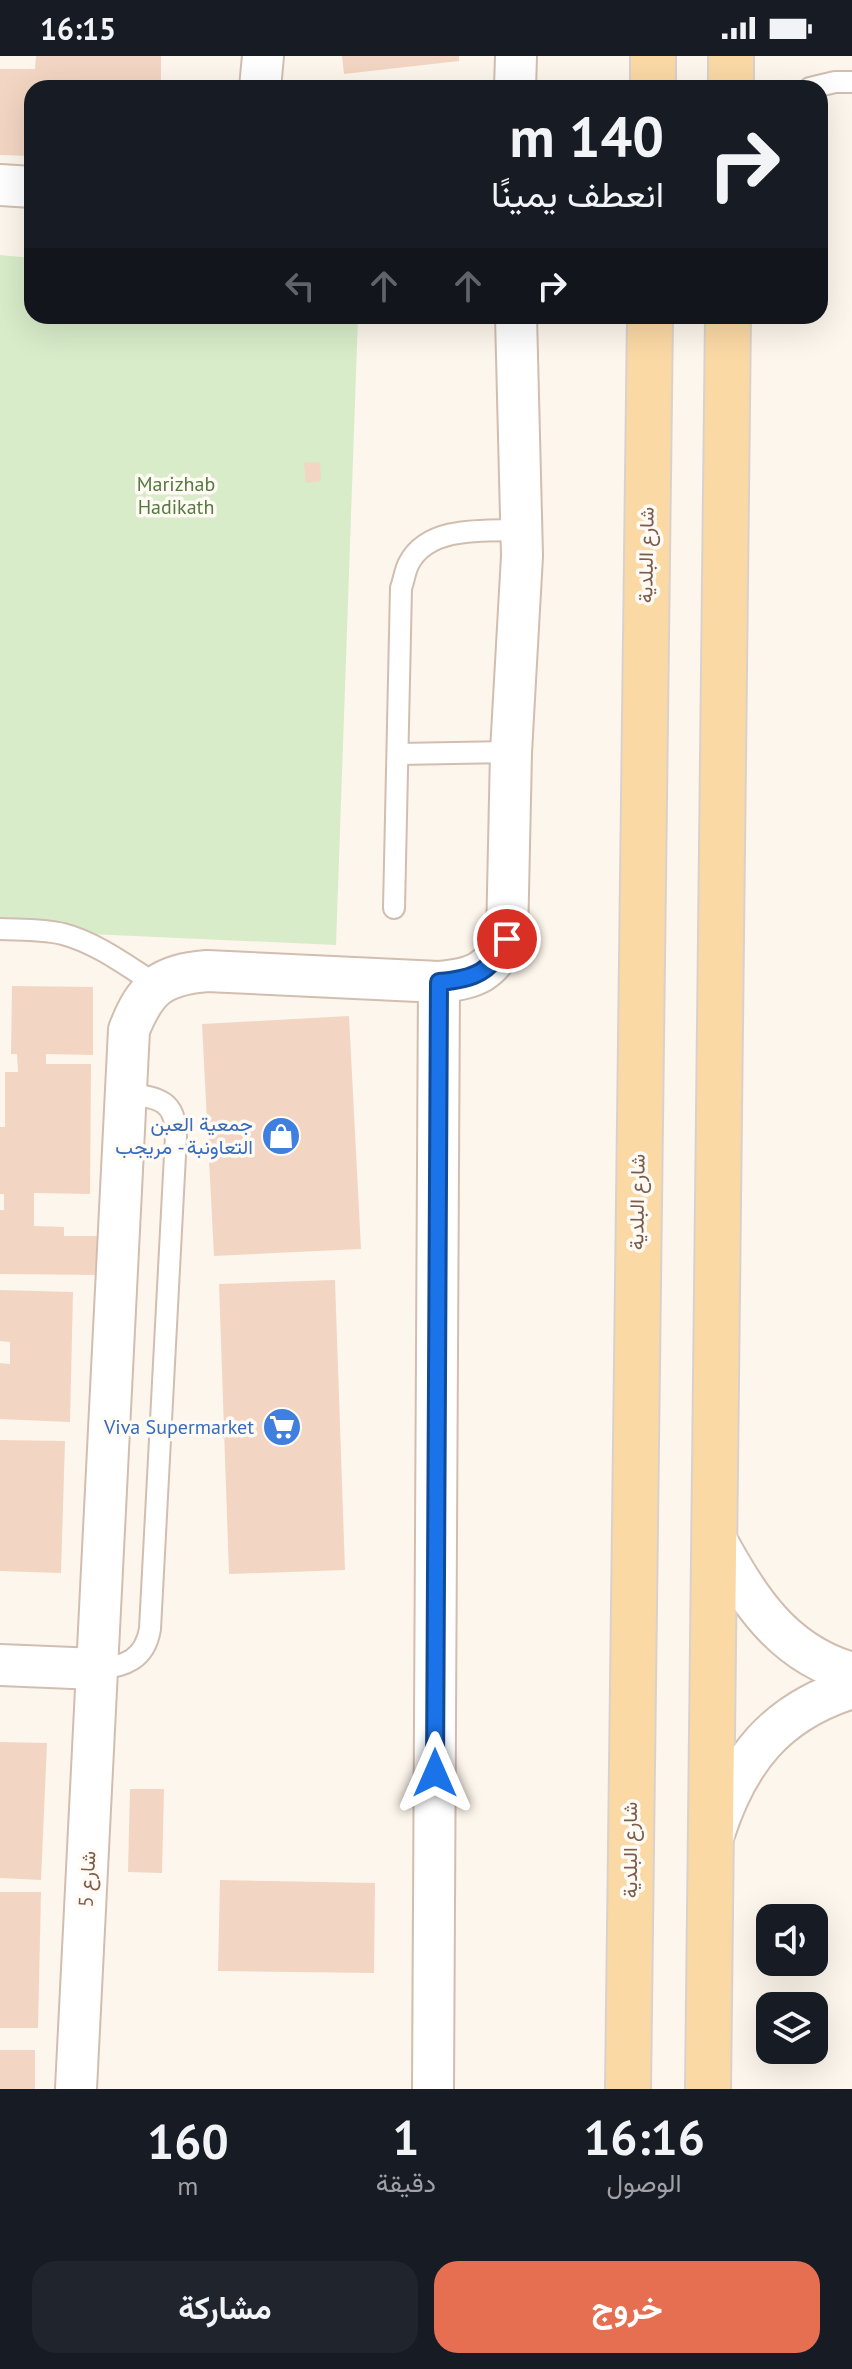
<!DOCTYPE html>
<html lang="ar">
<head>
<meta charset="utf-8">
<style>
  :root { --surface:#171b24; --page:#20242c; --text:#f1f3f6; --muted:#9ea1a6; --accent:#e76f51 }
  body { margin:0; font-family:"PT Sans",Vazirmatn,sans-serif; background:var(--page); color:var(--text); direction:rtl; height:100vh; display:flex; flex-direction:column; font-size:30px; white-space:nowrap }
  * { box-sizing:border-box; margin:0 }
  p { font-size:26px; color:var(--muted) }
  .icon { flex:none; width:44px; height:44px; fill:none; stroke:currentColor; stroke-width:2; stroke-linecap:round; stroke-linejoin:round }
  .map { position:relative; height:2033px; overflow:hidden; direction:ltr }
  .drawer { display:flex; flex-direction:column; background:var(--surface); flex:1 }
  .drawer>* { flex:none }
  .hud { position:absolute; left:24px; top:24px; width:804px; height:244px; border-radius:24px; box-shadow:0 8px 32px #0002; direction:rtl; background:#171b24; color:var(--text); overflow:hidden }
  .fabs { position:absolute; left:756px; top:1848px; display:grid; gap:16px }
  .fabs a { display:grid; place-items:center; width:72px; height:72px; border-radius:16px; background:var(--surface); box-shadow:0 8px 32px #0002; font-size:40px }
  .pin { position:absolute; display:grid; place-items:center; width:68px; height:68px; color:#fff; margin:-34px; border:4px solid #fff; border-radius:50%; box-shadow:0 2px 8px #0007 }
  .me { position:absolute; width:88px; margin:-44px; rotate:0deg; stroke-linejoin:round; filter:drop-shadow(0 0 6px #0008) }
  .turn { display:flex; align-items:center; gap:28px; height:168px; padding:0 32px; font-size:36px }
  .turn .icon { width:104px; height:104px; stroke-width:2.5 }
  .turn b { display:block; font-size:56px; line-height:68px }
  .lanes { display:flex; align-items:center; height:76px; padding:0 32px; background:#0003; justify-content:center; gap:40px; direction:ltr }
  .lanes .off { opacity:.35 }
  .eta { display:flex; justify-content:space-evenly; align-items:center; height:136px; text-align:center }
  .eta b { font-size:48px; font-weight:700; line-height:56px }
  .primary-button { display:flex; gap:16px; margin-top:auto; padding:16px 32px }
  .primary-button a { flex:1; height:92px; border-radius:24px; background:var(--accent); color:#fff; font-size:32px; font-weight:700; line-height:92px; text-align:center }
  .primary-button a+a { background:var(--page); color:var(--text) }
  .status { display:flex; justify-content:space-between; align-items:center; height:56px; padding:0 40px; background:var(--surface); direction:ltr }
  .status svg { height:22px; fill:currentColor }
  .map>svg:first-child { display:block }
  .green { fill:#d8ecc9 }
  .building { fill:#f3d5c3 }
  .lines { fill:none; stroke-linecap:round; stroke-linejoin:round }
  .service-casing { stroke:#d1beb0; stroke-width:24 }
  .minor-casing { stroke:#d1beb0; stroke-width:44 }
  .primary-casing { stroke:#dad1cd; stroke-width:48 }
  .service { stroke:#fff; stroke-width:20 }
  .minor { stroke:#fff; stroke-width:40 }
  .primary { stroke:#fbd9a5; stroke-width:44 }
  .route-casing { stroke:#114b97; stroke-width:20 }
  .route { stroke:#1a73e8; stroke-width:14 }
  .labels { text-anchor:middle; stroke-width:7; stroke-linejoin:round; paint-order:stroke }
  .park-label { font-size:20px; fill:#537a41; stroke:#fffaf3 }
  .street-label { font-size:20px; fill:#7a5c4d; stroke:#fffaf3 }
  .shop-label { font-size:20px; fill:#366cbe; stroke:#fffaf3; text-anchor:end }
</style>
</head>
<body>
<div class="status"><b>16:15</b><svg viewBox="0 0 49 12"><path d="M0 12V9h3v3zM5 12V6h3v6zM10 12V3h3v9zM15 12V0h3v12zM26 1h20v11H26zM47 4h2v5h-2z"/></svg></div>
<div class="map">
<svg width="852" height="2033" viewBox="0 0 852 2033">
  <rect width="100%" height="100%" fill="#fdf6ec"/>
  <polygon class="green" points="0,199 32,202 32,260 358,260 336,889 0,874"/>
  <g class="building">
    <polygon points="36,0 161,0 161,32 32,32 32,100 0,99 0,13 35,13"/>
    <polygon points="342,0 459,0 459,5 344,18"/>
    <polygon points="320,406 321,425 306,427 304,407"/>
    <polygon points="12,930 93,931 93,999 46,998 46,1008 91,1008 90,1138 34,1137 34,1170 64,1171 64,1180 101,1180 101,1219 0,1218 0,1154 4,1154 4,1138 0,1138 0,1071 5,1071 5,1016 18,1016 17,998 11,998"/>
    <polygon points="349,960 361,1193 214,1200 202,968"/>
    <polygon points="335,1224 345,1514 229,1518 219,1228"/>
    <polygon points="0,1234 73,1236 70,1366 0,1363 0,1307 10,1308 10,1286 0,1285"/>
    <polygon points="0,1384 65,1385 61,1517 0,1515"/>
    <polygon points="0,1686 47,1687 41,1824 0,1822"/>
    <polygon points="130,1733 164,1733 162,1817 128,1816"/>
    <polygon points="220,1824 375,1827 374,1917 218,1915"/>
    <polygon points="0,1836 41,1836 38,1972 0,1972"/>
    <rect x="0" y="1994" width="35" height="39"/>
  </g>
  <g class="lines">
    <defs>
      <g id="service">
        <polyline points="810,32 835,26 852,26"/>
        <polyline points="398,698 511,696"/>
        <path d="M394,852L401,532C404,524 405,514 409,507C429,469 486,475 521,474"/>
        <path d="M0,873C21,874 43,873 63,878C97,887 127,910 157,929"/>
        <path d="M97,1613C125,1611 145,1603 150,1573L176,1080C176,1043 157,1042 127,1037"/>
      </g>
      <g id="minor">
        <polyline points="260,32 263,0"/>
        <polyline points="515,32 516,0"/>
        <polyline points="0,129 32,131"/>
        <path d="M715,1482C748,1542 781,1597 852,1617"/>
        <polyline points="0,1609 97,1613"/>
        <path d="M714,1778C738,1704 775,1656 852,1632"/>
        <path d="M76,2033L129,974C146,931 161,919 207,915L439,926C475,923 491,916 507,883L511,696L522,500L516,260"/>
        <polyline points="433,2033 439,926"/>
      </g>
      <g id="primary">
        <polyline points="653,32 653,0"/>
        <polyline points="731,32 731,0"/>
        <polyline points="628,2033 650,260"/>
        <polyline points="708,2033 728,260"/>
      </g>
    </defs>
    <use href="#service" class="service-casing"/>
    <use href="#minor" class="minor-casing"/>
    <use href="#primary" class="primary-casing"/>
    <use href="#service" class="service"/>
    <use href="#minor" class="minor"/>
    <use href="#primary" class="primary"/>
  </g>
  <g class="lines">
    <defs>
      <path id="route" d="M435,1717L439,926C475,923 491,916 507,883"/>
    </defs>
    <use href="#route" class="route-casing"/>
    <use href="#route" class="route"/>
  </g>
  <defs>
    <symbol id="shop-disc" viewBox="-11 -11 22 22"><circle r="9.5" fill="#3f7fe0" stroke="#fffaf3"/><path d="M-5-2.5h2.3a2.7 3.5 0 0 1 5.4 0H5L5.5 6h-11ZM-1.5-2.5h3a1.5 2.3 0 0 0-3 0Z" fill="#fff"/></symbol>
    <symbol id="supermarket-disc" viewBox="-11 -11 22 22"><circle r="9.5" fill="#3f7fe0" stroke="#fffaf3"/><path d="M-6-5.5h2.5l.6 2H6L4.5 2H-2.5L-4.4-4H-6ZM-1.5 3.2a1.3 1.3 0 1 0 .1 0ZM3 3.2a1.3 1.3 0 1 0 .1 0Z" fill="#fff"/></symbol>
  </defs>
  <g fill-rule="evenodd">
    <use href="#shop-disc" x="259" y="1058" width="44" height="44"/>
    <use href="#supermarket-disc" x="260" y="1349" width="44" height="44"/>
  </g>
  <g class="labels">
    <g class="park-label">
      <text x="176" y="435">Marizhab<tspan x="176" dy="23">Hadikath</tspan></text>
    </g>
    <g class="street-label">
      <text transform="translate(646 499) rotate(-89)" y="7">شارع البلدية</text>
      <text transform="translate(637 1146) rotate(-89)" y="7">شارع البلدية</text>
      <text transform="translate(630 1794) rotate(-90)" y="7">شارع البلدية</text>
      <text transform="translate(87 1823) rotate(-87)" y="7">شارع 5</text>
    </g>
    <g class="shop-label">
      <text x="253" y="1075">جمعية العبن<tspan x="253" dy="23">التعاونبة - مريجب</tspan></text>
      <text x="254" y="1378">Viva Supermarket</text>
    </g>
  </g>
</svg>
<div class="fabs">
<a><svg class="icon" aria-label="sound" viewBox="0 0 24 24"><path d="M4 9h4l5-4v14l-5-4H4zM17 9q2 3 0 6"/></svg></a>
<a><svg class="icon" aria-label="layers" viewBox="0 0 24 24"><path d="M12 4l9 5-9 5-9-5zM3 14l9 5 9-5"/></svg></a>
</div>
<div class="pin" style="left:507px;top:883px;background:#d93025"><svg class="icon" aria-label="arrive" viewBox="0 0 24 24"><path d="M6 21V4h12l-3 4 3 4H6"/></svg></div>
<svg class="me" style="left:435px;top:1717px" viewBox="-20 -20 40 40"><path d="M0-17L14 15 0 8-14 15z" fill="#1a73e8" stroke="#fff" stroke-width="4"/></svg>
<div class="hud">
<div class="turn"><svg class="icon" aria-label="right" viewBox="0 0 24 24"><path d="M7 20v-9h11M14 6l5 5-5 5"/></svg><div><b>140 m</b>انعطف يمينًا</div></div>
<div class="lanes"><svg class="icon off" aria-label="left" viewBox="0 0 24 24"><path d="M17 20v-9H6M10 6l-5 5 5 5"/></svg><svg class="icon off" aria-label="ahead" viewBox="0 0 24 24"><path d="M12 20V5M6 11l6-6 6 6"/></svg><svg class="icon off" aria-label="ahead" viewBox="0 0 24 24"><path d="M12 20V5M6 11l6-6 6 6"/></svg><svg class="icon" aria-label="right" viewBox="0 0 24 24"><path d="M7 20v-9h11M14 6l5 5-5 5"/></svg></div>
</div>
</div>
<section class="drawer">
<div class="eta">
<div><b>16:16</b><p>الوصول</p></div>
<div><b>1</b><p>دقيقة</p></div>
<div><b>160</b><p>m</p></div>
</div>
<div class="primary-button"><a>خروج</a><a>مشاركة</a></div>
</section>
</body>
</html>
